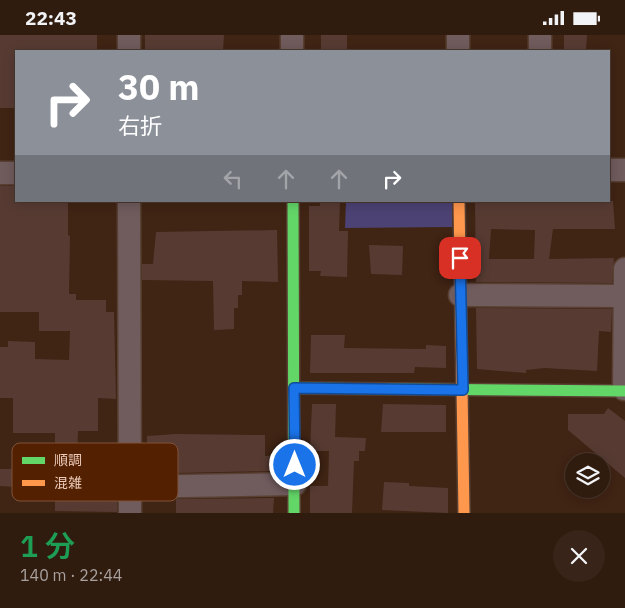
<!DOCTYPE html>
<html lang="ja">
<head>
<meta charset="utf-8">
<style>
  :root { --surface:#301b0f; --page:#382418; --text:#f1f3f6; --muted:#a8a19e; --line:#4b392f }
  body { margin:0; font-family:"IBM Plex Sans","Noto Sans JP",sans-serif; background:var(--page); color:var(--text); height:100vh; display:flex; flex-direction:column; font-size:19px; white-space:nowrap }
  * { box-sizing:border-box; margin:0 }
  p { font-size:16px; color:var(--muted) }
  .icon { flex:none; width:28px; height:28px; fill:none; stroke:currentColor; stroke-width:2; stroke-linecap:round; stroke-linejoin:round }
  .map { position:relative; height:478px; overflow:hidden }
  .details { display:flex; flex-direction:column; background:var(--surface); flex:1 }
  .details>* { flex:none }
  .banner { position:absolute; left:15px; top:15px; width:595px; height:152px; border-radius:0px; box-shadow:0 2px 12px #0003,0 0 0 1px var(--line); background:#8c9099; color:#fff; overflow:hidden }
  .controls { position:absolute; left:565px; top:418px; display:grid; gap:10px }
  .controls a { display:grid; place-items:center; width:45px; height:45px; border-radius:50%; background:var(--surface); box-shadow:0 2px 12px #0003,0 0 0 1px var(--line); font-size:25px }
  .pin { position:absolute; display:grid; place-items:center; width:42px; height:42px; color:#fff; margin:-21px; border-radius:10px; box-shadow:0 2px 8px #0006 }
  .me { position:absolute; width:55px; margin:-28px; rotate:0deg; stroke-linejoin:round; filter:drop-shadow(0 0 4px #0008) }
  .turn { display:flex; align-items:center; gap:18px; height:105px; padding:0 20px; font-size:22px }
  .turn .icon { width:65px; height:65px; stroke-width:2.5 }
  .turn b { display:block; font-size:35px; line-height:42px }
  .lanes { display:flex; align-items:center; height:48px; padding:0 20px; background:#0003; justify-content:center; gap:25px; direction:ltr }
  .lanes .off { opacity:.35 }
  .round { display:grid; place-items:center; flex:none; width:52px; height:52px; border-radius:26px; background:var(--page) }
  .head { display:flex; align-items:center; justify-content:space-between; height:85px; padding:0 20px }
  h1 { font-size:30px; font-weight:600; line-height:38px; color:#1e9e55 }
  .status { display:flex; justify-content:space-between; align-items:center; height:35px; padding:0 25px; background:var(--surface); direction:ltr }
  .status svg { height:14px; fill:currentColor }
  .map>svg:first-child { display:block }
  .green { fill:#4c4274 }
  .building { fill:#573b33; fill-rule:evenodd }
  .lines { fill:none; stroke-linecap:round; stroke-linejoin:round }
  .street-casing { stroke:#584032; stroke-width:25 }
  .fast-casing { stroke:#584032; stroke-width:14 }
  .slow-casing { stroke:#584032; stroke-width:14 }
  .street { stroke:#705b5d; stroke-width:22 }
  .fast { stroke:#63d668; stroke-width:11 }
  .slow { stroke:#ff974d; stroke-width:11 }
  .route-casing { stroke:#114b97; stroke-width:12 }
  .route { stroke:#1a73e8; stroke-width:9 }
  .key { fill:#532001; stroke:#815339; stroke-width:1 }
  .key-label { font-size:14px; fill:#eccbbb }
</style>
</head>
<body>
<div class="status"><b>22:43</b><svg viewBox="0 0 49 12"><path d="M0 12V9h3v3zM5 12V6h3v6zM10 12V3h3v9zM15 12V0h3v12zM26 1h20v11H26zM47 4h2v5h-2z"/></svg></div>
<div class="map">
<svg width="625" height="478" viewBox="0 0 625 478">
  <rect width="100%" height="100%" fill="#402414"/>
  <polygon class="green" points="346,166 452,166 452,192 345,193"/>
  <g class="building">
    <polygon points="0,0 97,0 97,16 16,16 16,73 0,73"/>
    <polygon points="145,0 224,0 223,16 145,16"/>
    <rect x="321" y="0" width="26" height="16"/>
    <polygon points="564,0 587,0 586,15 564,15"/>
    <polygon points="0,151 16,151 16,166 68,166 68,200 70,201 69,259 76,259 76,265 106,265 106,277 114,277 116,364 98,363 98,396 78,396 77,424 117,426 117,477 55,476 55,398 13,398 13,363 0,363 0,312 8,312 8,306 35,307 35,324 69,325 70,296 39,296 39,277 0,277"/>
    <polygon points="320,166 340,166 339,196 348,196 347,242 320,241 321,236 309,236 309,171 320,171"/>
    <path d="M475,166H613L615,194H553L549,224L614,223L612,248L476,247ZM491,194L535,195L534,224H489Z"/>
    <polygon points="277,195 278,247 242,246 242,260 238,260 238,273 234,273 234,294 214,295 213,246 142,245 142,229 153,229 156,197"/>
    <polygon points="369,210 403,211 402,240 371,239"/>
    <polygon points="476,273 612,274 611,297 599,296 597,336 545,333 526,335 526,338 477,334"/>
    <polygon points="311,300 345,300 344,313 426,314 426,310 446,311 446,333 415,332 414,338 310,338"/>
    <polygon points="312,369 336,369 335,402 366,403 365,416 359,416 359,426 354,426 352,478 310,478 310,451 328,451 329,416 310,416"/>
    <polygon points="383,369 446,370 446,397 381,397"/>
    <polygon points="608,373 625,386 625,443 568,395 568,379 604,379"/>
    <polygon points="176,399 265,400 265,421 274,421 274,436 176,438 176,435 147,435 147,401"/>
    <polygon points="0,434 15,434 15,452 0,451"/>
    <polygon points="384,447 409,448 409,451 448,453 448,478 382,475"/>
    <polygon points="274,463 273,478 176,478 176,464"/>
  </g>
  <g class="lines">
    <defs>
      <g id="street">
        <polyline points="129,0 129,16"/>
        <polyline points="458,0 458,16"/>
        <polyline points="540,0 540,16"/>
        <polyline points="292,16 292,0"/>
        <polyline points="609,135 625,135"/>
        <polyline points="0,138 16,138"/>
        <polyline points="129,166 130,478"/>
        <polyline points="460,260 624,261"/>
        <polyline points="624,354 625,234"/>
        <polyline points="130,452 295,449"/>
      </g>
      <g id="fast">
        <polyline points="293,166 294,478"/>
        <polyline points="294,353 625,356"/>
      </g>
      <polyline id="slow" points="459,166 464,478"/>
    </defs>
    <use href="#street" class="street-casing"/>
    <use href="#fast" class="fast-casing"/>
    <use href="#slow" class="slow-casing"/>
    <use href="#street" class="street"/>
    <use href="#fast" class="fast"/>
    <use href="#slow" class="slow"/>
  </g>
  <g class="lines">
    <defs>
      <polyline id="route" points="295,430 294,353 463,355 460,223"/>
    </defs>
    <use href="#route" class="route-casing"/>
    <use href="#route" class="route"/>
  </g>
  <rect x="12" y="408" width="166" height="58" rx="8" class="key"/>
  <rect x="22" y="422" width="23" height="7" fill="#63d668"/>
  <rect x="22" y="445" width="23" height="6" fill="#ff974d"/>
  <g class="key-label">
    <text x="54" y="430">順調</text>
    <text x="54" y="453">混雑</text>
  </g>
</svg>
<div class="controls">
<a><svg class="icon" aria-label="layers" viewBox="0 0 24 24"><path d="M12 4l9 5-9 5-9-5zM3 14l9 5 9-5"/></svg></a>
</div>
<div class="pin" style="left:460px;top:223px;background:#d93025"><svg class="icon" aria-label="arrive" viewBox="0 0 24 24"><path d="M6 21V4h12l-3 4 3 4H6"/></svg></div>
<svg class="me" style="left:295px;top:430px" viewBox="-20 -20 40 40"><circle r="17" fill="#1a73e8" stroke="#fff" stroke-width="3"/><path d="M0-11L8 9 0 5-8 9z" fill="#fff"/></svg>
<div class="banner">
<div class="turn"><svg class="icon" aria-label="right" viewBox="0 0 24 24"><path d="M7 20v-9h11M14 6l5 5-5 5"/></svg><div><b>30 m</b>右折</div></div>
<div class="lanes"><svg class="icon off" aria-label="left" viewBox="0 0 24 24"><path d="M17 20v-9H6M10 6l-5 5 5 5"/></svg><svg class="icon off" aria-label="ahead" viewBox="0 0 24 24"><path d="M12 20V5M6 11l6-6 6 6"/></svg><svg class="icon off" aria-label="ahead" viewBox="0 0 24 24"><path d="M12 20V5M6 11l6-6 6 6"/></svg><svg class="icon" aria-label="right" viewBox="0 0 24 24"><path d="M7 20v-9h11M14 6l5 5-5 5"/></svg></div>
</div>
</div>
<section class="details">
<div class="head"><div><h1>1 分</h1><p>140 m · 22:44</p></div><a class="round"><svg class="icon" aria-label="close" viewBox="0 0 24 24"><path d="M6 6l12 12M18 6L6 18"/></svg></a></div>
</section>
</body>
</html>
